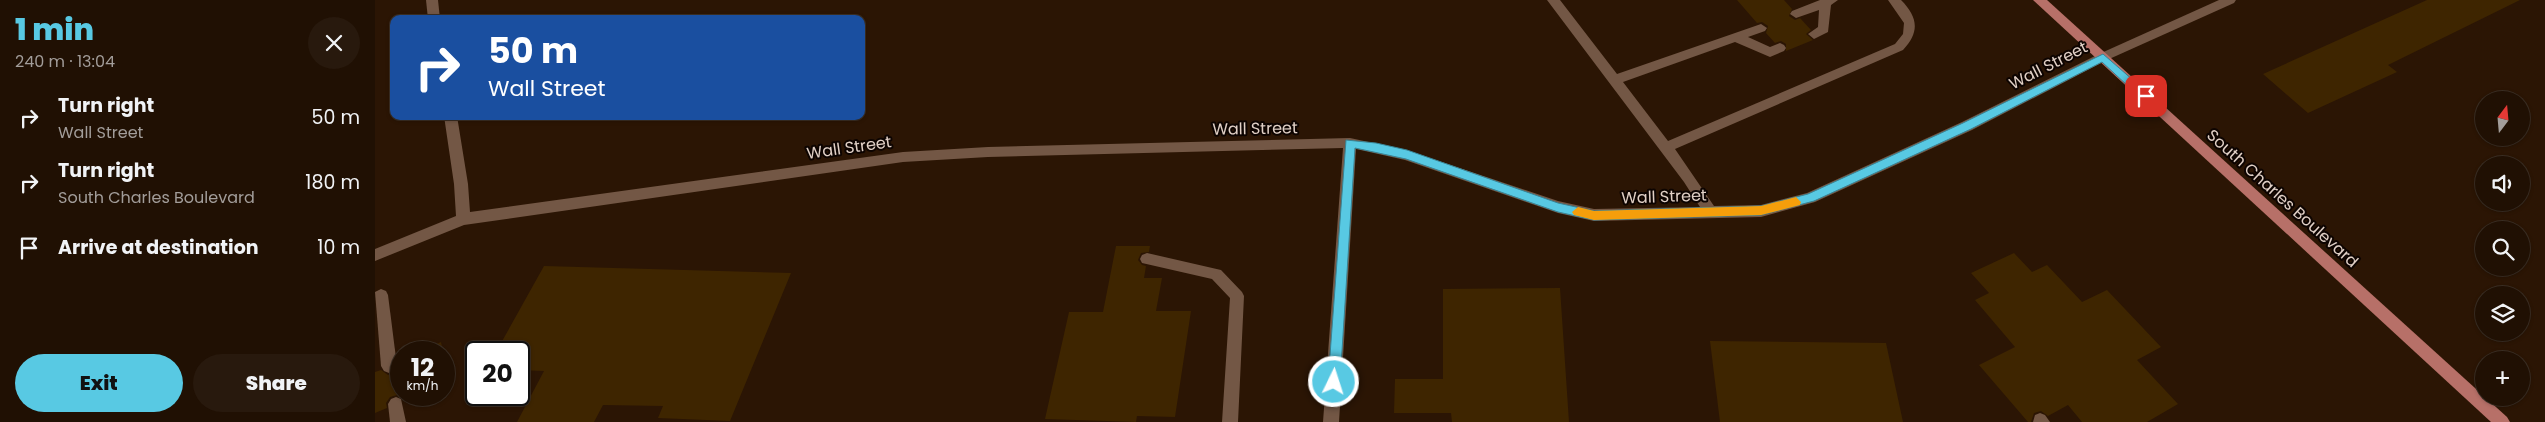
<!DOCTYPE html>
<html lang="en">
<head>
<meta charset="utf-8">
<style>
  :root { --surface:#201003; --page:#28190d; --text:#f1f3f6; --muted:#a29d9a; --line:#3d3025; --accent:#58c9e3 }
  body { margin:0; font-family:Poppins,sans-serif; background:var(--page); color:var(--text); height:100vh; display:flex; flex-direction:column; font-size:19px; white-space:nowrap }
  * { box-sizing:border-box; margin:0 }
  p { font-size:16px; color:var(--muted) }
  .icon { flex:none; width:28px; height:28px; fill:none; stroke:currentColor; stroke-width:2; stroke-linecap:round; stroke-linejoin:round }
  .map { position:relative; flex:1; overflow:hidden }
  .panel { display:flex; flex-direction:column; background:var(--surface); width:375px }
  .panel>* { flex:none }
  .top-card { position:absolute; left:15px; top:15px; width:475px; height:105px; border-radius:10px; box-shadow:0 1px 4px #0004,0 0 0 1px var(--line); background:#1a4fa0; color:#fff; overflow:hidden }
  .needle { width:32px; rotate:16deg }
  .fabs { position:absolute; left:2100px; top:91px; display:grid; gap:10px }
  .fabs a { display:grid; place-items:center; width:55px; height:55px; border-radius:50%; background:var(--surface); box-shadow:0 1px 4px #0004,0 0 0 1px var(--line); font-size:25px }
  .speed { position:absolute; left:15px; top:341px; display:flex; gap:10px; font-size:25px; font-weight:700; text-align:center }
  .speed>* { display:grid; place-content:center; width:65px; height:65px; border-radius:50%; background:var(--surface); box-shadow:0 1px 4px #0004,0 0 0 1px var(--line); line-height:1 }
  .speed small { font-size:12px; font-weight:400 }
  .speed .limit { border:2px solid #111; border-radius:8px; background:#fff; color:#111 }
  .pin { position:absolute; display:grid; place-items:center; width:42px; height:42px; color:#fff; margin:-21px; border-radius:10px; box-shadow:0 2px 8px #0006 }
  .me { position:absolute; width:55px; margin:-28px; rotate:4deg; stroke-linejoin:round; filter:drop-shadow(0 0 4px #0008) }
  .turn { display:flex; align-items:center; gap:18px; height:105px; padding:0 15px; font-size:22px }
  .turn .icon { width:65px; height:65px; stroke-width:2.5 }
  .turn b { display:block; font-size:35px; line-height:42px }
  .round { display:grid; place-items:center; flex:none; width:52px; height:52px; border-radius:26px; background:var(--page) }
  .summary { display:flex; align-items:center; justify-content:space-between; height:85px; padding:0 15px }
  h1 { font-size:30px; font-weight:800; line-height:38px; color:var(--accent) }
  .button { display:flex; gap:10px; margin-top:auto; padding:10px 15px }
  .button a { flex:1; height:58px; border-radius:30px; background:var(--accent); color:#111; font-size:20px; font-weight:800; line-height:58px; text-align:center }
  .button a+a { background:var(--page); color:var(--text) }
  ul { padding:0; list-style:none }
  li { display:flex; align-items:center; gap:15px; height:65px; padding:0 15px }
  li div { flex:1 }
  li b { display:block; font-size:19px }
  li em { font-style:normal }
  main { display:flex; flex:1; min-height:0 }
  .map>svg:first-child { display:block }
  .building { fill:#3e2500 }
  .lines { fill:none; stroke-linecap:round; stroke-linejoin:round }
  .service { fill:#735745; fill-rule:evenodd }
  .minor { fill:#735745; fill-rule:evenodd }
  .primary { fill:#b77068; fill-rule:evenodd }
  .route { fill:#58c9e3; stroke:#398394 }
  .slow { fill:#f59e0b }
  .labels { text-anchor:middle; stroke-width:4; stroke-linejoin:round; paint-order:stroke }
  .street-label { font-size:16px; fill:#e1d0c6; stroke:#0d0401 }
</style>
</head>
<body>
<main>
<section class="panel">
<div class="summary"><div><h1>1 min</h1><p>240 m · 13:04</p></div><a class="round"><svg class="icon" aria-label="close" viewBox="0 0 24 24"><path d="M6 6l12 12M18 6L6 18"/></svg></a></div>
<ul>
<li><svg class="icon" aria-label="right" viewBox="0 0 24 24"><path d="M7 20v-9h11M14 6l5 5-5 5"/></svg><div><b>Turn right</b><p>Wall Street</p></div><em>50 m</em></li>
<li><svg class="icon" aria-label="right" viewBox="0 0 24 24"><path d="M7 20v-9h11M14 6l5 5-5 5"/></svg><div><b>Turn right</b><p>South Charles Boulevard</p></div><em>180 m</em></li>
<li><svg class="icon" aria-label="arrive" viewBox="0 0 24 24"><path d="M6 21V4h12l-3 4 3 4H6"/></svg><div><b>Arrive at destination</b></div><em>10 m</em></li>
</ul>
<div class="button"><a>Exit</a><a>Share</a></div>
</section>
<div class="map">
<svg width="2170" height="422" viewBox="0 0 2170 422">
  <rect width="100%" height="100%" fill="#2b1504"/>
  <g class="building">
    <polygon points="1362,0 1409,0 1417,9 1414,16 1420,20 1425,18 1436,30 1431,34 1438,40 1411,51 1411,44 1406,41 1400,43 1391,33 1393,26 1387,22 1382,23"/>
    <polygon points="2052,0 2145,0 2013,65 2022,72 1933,113 1888,74"/>
    <polygon points="741,246 775,246 774,252 766,253 763,260 767,265 771,266 769,278 787,278 781,311 816,311 800,417 762,416 761,422 670,419 694,312 728,312"/>
    <polygon points="1639,253 1657,272 1672,265 1707,302 1732,290 1786,347 1762,360 1803,404 1772,422 1707,422 1693,405 1673,416 1666,411 1659,413 1656,422 1653,422 1604,365 1640,347 1600,300 1614,293 1596,273"/>
    <polygon points="169,266 416,273 355,421 283,418 288,406 228,405 219,422 142,422 169,371 144,370 144,348 134,352 121,352"/>
    <polygon points="1185,288 1194,422 1077,422 1076,413 1019,413 1020,379 1068,379 1068,289"/>
    <polygon points="1335,341 1511,343 1528,422 1345,422"/>
    <polygon points="66,342 68,352 44,352"/>
    <polygon points="26,361 26,395 40,395 28,400 22,395 15,397 11,403 12,408 0,413 0,372 6,370 13,375 20,373 24,367 23,362"/>
  </g>
  <g class="lines">
    <g class="service">
      <polygon points="51,0 63,0 65,19 53,19"/>
      <path d="M1172,0H1185L1242,74L1386,24L1392,28L1390,31L1373,37L1395,47L1405,43L1409,45L1411,48L1409,51L1395,57L1360,42L1248,82L1293,141L1520,44L1528,34L1529,23L1513,0H1526C1543,17 1545,32 1528,50L1300,149L1339,206L1386,205L1432,193L1587,122L1724,54H1732L1734,57L1732,60L1597,130L1440,202L1386,217L1219,221L1183,213L1030,160L981,149L964,422H948L968,148L613,157L528,162L89,225L0,261V249L81,216L79,184L69,116H82L93,184L95,212L528,152L613,147L975,138L1031,150L1183,201L1219,209L1325,207L1309,182Z"/>
      <polygon points="1445,0 1463,0 1456,5 1453,32 1439,39 1433,34 1443,27 1444,10 1421,18 1415,14 1417,11"/>
      <polygon points="772,253 846,270 867,292 869,296 863,422 847,422 855,298 837,279 767,263 765,259 767,255"/>
      <polygon points="6,289 11,291 13,295 22,366 19,371 14,373 9,371 6,366 0,292"/>
      <polygon points="21,397 26,399 31,422 15,422 13,404 16,399"/>
      <polygon points="1665,413 1670,415 1675,422 1658,422 1660,415"/>
    </g>
    <polygon class="minor" points="1844,0 1861,0 1859,3 1732,60 1724,60 1722,57 1724,54"/>
    <polygon class="primary" points="1658,0 1672,0 2132,417 2135,422 2116,422"/>
  </g>
  <polygon class="route" points="1728,54 1774,94 1774,99 1767,99 1727,62 1596,129 1439,201 1386,215 1219,220 1183,212 1031,159 980,148 965,382 959,388 953,382 971,140 1001,143 1032,150 1183,203 1219,211 1386,206 1433,194 1588,123"/>
  <polygon class="slow" points="1421,197 1426,202 1425,205 1386,215 1219,220 1199,215 1197,212 1203,207 1219,211 1386,206"/>
  <g class="labels">
    <g class="street-label">
      <text transform="translate(1673 65) rotate(-27)" y="6">Wall Street</text>
      <text transform="translate(880 128) rotate(-1)" y="6">Wall Street</text>
      <text transform="translate(474 147) rotate(-8)" y="6">Wall Street</text>
      <text transform="translate(1289 196) rotate(-2)" y="6">Wall Street</text>
      <text transform="translate(1908 198) rotate(42)" y="6">South Charles Boulevard</text>
    </g>
  </g>
</svg>
<div class="fabs">
<a><svg class="needle" viewBox="-14 -14 28 28"><path d="M0-13l5 13h-10z" fill="#e53935"/><path d="M0 13l5-13h-10z" fill="#a29d9a"/></svg></a>
<a><svg class="icon" aria-label="sound" viewBox="0 0 24 24"><path d="M4 9h4l5-4v14l-5-4H4zM17 9q2 3 0 6"/></svg></a>
<a><svg class="icon" aria-label="search" viewBox="0 0 24 24"><circle cx="10" cy="10" r="6"/><path d="M15 15l6 6"/></svg></a>
<a><svg class="icon" aria-label="layers" viewBox="0 0 24 24"><path d="M12 4l9 5-9 5-9-5zM3 14l9 5 9-5"/></svg></a>
<a>+</a>
</div>
<div class="speed"><div>12<small>km/h</small></div><div class="limit">20</div></div>
<div class="pin" style="left:1771px;top:96px;background:#d93025"><svg class="icon" aria-label="arrive" viewBox="0 0 24 24"><path d="M6 21V4h12l-3 4 3 4H6"/></svg></div>
<svg class="me" style="left:959px;top:382px" viewBox="-20 -20 40 40"><circle r="17" fill="#58c9e3" stroke="#fff" stroke-width="3"/><path d="M0-11L8 9 0 5-8 9z" fill="#fff"/></svg>
<div class="top-card">
<div class="turn"><svg class="icon" aria-label="right" viewBox="0 0 24 24"><path d="M7 20v-9h11M14 6l5 5-5 5"/></svg><div><b>50 m</b>Wall Street</div></div>
</div>
</div>
</main>
</body>
</html>
